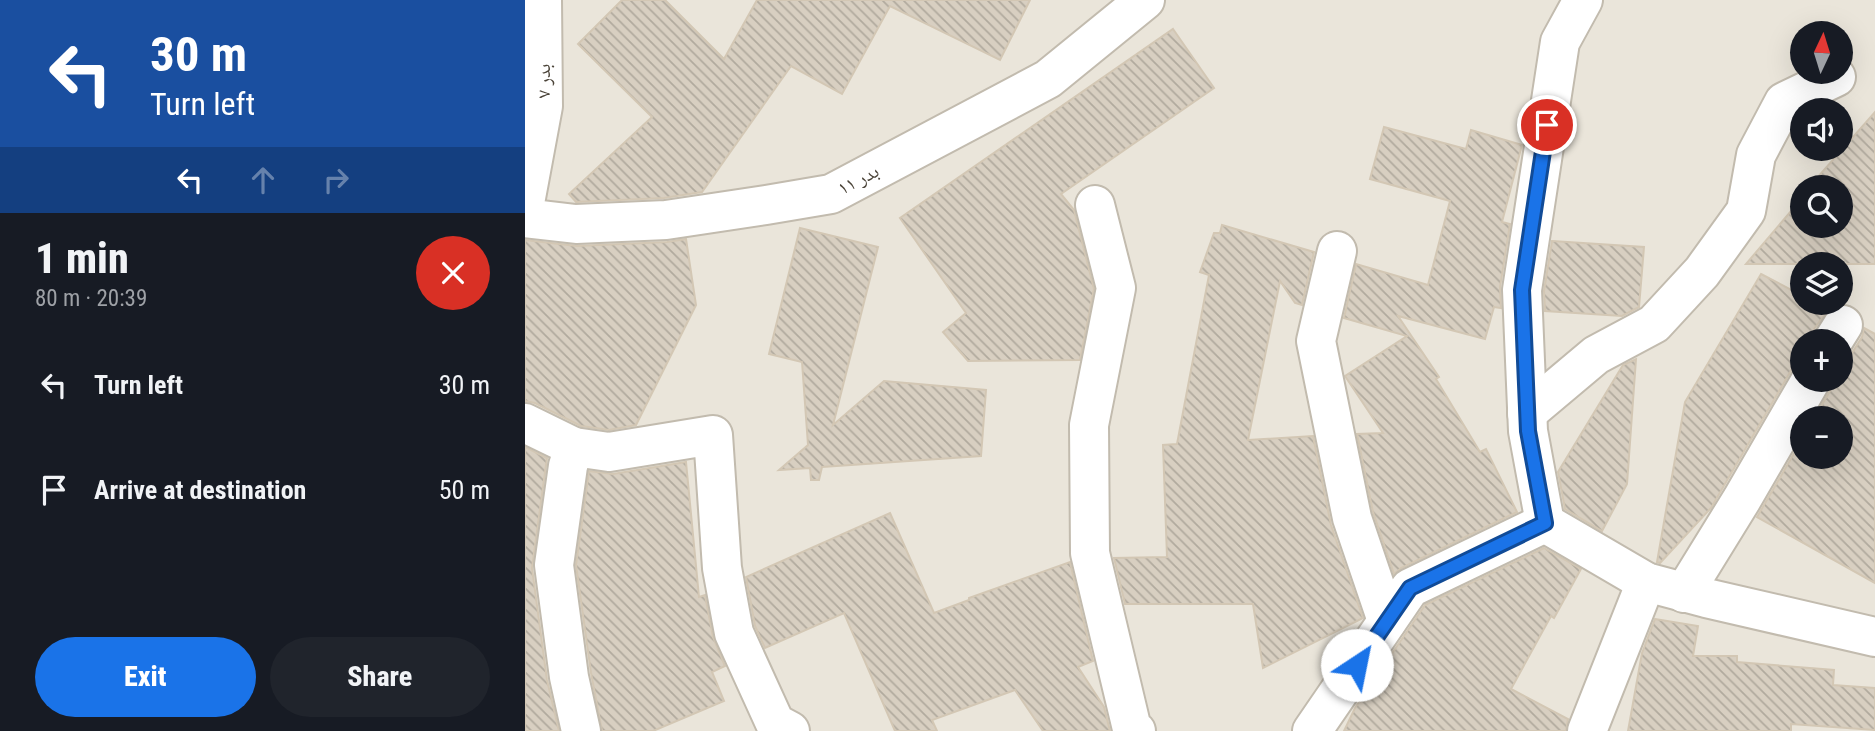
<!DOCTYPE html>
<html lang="en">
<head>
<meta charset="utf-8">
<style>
  :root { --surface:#171b24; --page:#20242c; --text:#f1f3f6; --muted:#9ea1a6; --accent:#1a73e8 }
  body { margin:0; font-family:"Roboto Condensed","Noto Naskh Arabic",sans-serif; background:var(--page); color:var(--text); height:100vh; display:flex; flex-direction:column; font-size:26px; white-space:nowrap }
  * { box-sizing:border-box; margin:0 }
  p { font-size:23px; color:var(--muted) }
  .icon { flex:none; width:38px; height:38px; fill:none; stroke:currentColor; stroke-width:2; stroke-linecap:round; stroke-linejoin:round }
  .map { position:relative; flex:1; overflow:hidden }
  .details { display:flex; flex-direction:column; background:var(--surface); width:525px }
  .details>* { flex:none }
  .banner { background:#1a4fa0; color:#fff; overflow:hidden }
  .needle { width:46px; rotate:4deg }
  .tools { position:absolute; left:1265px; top:21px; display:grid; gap:14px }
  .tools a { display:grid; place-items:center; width:63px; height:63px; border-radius:50%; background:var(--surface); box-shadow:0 7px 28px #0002; font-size:35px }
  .pin { position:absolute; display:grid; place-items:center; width:60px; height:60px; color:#fff; margin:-30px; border:4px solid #fff; border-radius:50%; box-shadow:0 2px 7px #0007 }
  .me { position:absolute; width:77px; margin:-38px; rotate:34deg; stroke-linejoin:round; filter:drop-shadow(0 0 5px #0008) }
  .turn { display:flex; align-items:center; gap:24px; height:147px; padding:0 35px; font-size:32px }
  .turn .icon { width:91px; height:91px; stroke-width:2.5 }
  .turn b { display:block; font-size:49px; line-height:60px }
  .lanes { display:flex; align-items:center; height:66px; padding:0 35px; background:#0003; justify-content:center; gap:35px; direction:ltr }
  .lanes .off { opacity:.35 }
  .round { display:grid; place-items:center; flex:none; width:74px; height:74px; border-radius:37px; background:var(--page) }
  .headline { display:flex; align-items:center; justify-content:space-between; height:119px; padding:0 35px }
  h1 { font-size:42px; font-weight:800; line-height:52px }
  .cta { display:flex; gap:14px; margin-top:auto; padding:14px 35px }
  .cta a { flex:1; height:80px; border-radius:42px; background:var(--accent); color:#fff; font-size:28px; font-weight:800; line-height:80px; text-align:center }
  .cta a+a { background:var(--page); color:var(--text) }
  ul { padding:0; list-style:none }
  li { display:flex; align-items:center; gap:21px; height:105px; padding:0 35px }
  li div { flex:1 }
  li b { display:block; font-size:26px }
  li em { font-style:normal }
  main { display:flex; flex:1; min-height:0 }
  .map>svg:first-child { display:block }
  .residential { fill:#eae5da; fill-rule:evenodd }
  .building { fill:url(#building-back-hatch); stroke:#d3c7b4; stroke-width:2 }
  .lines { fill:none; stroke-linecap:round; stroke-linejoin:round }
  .minor-casing { stroke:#c2bbae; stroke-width:42 }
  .minor { stroke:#fff; stroke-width:38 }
  .route-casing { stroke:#114b97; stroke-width:18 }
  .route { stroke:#1a73e8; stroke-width:12 }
  .labels { text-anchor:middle; stroke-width:7; stroke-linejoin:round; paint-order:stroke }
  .street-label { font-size:19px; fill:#4b4439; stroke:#fff }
</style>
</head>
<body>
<main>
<section class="details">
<div class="banner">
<div class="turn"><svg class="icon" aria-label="left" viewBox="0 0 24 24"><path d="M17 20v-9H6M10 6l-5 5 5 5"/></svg><div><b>30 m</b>Turn left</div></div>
<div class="lanes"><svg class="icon" aria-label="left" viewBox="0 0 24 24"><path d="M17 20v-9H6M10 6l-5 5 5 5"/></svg><svg class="icon off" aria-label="ahead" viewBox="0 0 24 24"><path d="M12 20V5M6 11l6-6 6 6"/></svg><svg class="icon off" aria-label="right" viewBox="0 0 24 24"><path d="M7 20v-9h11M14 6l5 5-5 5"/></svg></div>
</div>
<div class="headline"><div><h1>1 min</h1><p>80 m · 20:39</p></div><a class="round" style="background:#d93025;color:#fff"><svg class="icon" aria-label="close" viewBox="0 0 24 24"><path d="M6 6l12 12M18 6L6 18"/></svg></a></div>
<ul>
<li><svg class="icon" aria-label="left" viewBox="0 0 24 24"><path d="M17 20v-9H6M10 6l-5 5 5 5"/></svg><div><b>Turn left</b></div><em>30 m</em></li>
<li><svg class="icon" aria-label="arrive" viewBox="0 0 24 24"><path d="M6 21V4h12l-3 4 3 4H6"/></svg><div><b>Arrive at destination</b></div><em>50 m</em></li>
</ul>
<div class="cta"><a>Exit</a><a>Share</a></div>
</section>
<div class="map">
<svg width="1350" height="731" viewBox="0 0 1350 731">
  <defs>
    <pattern id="building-back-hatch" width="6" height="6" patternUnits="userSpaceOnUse" patternTransform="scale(1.75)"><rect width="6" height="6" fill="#d8cfc1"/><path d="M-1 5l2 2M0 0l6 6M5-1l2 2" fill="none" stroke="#b1aa9e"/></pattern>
  </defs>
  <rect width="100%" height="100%" fill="#f6f3ec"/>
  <path class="residential" d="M0,0H1350V731H0ZM1278,33H1316V72H1278ZM1278,110H1316V149H1278ZM1278,187H1316V226H1278ZM1278,264H1316V303H1278ZM1278,341H1316V380H1278ZM1278,418H1316V457H1278Z"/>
  <g class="building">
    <polygon points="97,0 140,0 199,59 232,0 505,0 475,60 365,6 317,94 266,66 177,192 139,198 51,202 44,194 127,117 53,44"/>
    <polygon points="648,29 689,88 536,194 549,210 569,289 555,360 443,361 418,332 441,313 375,218"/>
    <polygon points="1350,112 1350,264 1221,264 1278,197 1278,226 1316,226 1316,187 1286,187 1293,179 1292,178"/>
    <polygon points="859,127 941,149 946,130 997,145 977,222 985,224 975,287 976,308 969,307 960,339 873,316 914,377 911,379 955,452 961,449 992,512 876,568 869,574 848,512 832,434 858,433 820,376 882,336 819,318 831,264 903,285 925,201 845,179"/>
    <polygon points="697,225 789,252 777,305 770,303 755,281 723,440 788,436 806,525 838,618 738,668 728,604 600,604 589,558 642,557 638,445 652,444 684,275 675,272 689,233 695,233"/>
    <polygon points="275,228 353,247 308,425 359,381 461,390 456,456 297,467 294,480 286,480 285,468 254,470 283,445 277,362 244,354"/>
    <polygon points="161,239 171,305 111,425 84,430 56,426 10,403 0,401 0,240 52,246 142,242"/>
    <polygon points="1027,241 1119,247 1114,307 1097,316 1020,311 1019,291"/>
    <polygon points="1236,274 1278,296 1278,303 1291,303 1304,309 1289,329 1286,341 1278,341 1278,360 1267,369 1186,508 1135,563 1132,562 1160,402"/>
    <polygon points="1339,328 1350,334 1350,583 1232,517 1278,438 1278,457 1316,457 1316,418 1289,418 1305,391 1308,380 1316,380 1316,361 1327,353 1337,337"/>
    <polygon points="1111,359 1102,484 1077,531 1040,509 1033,472 1098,365"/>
    <polygon points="0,447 22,458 7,568 22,680 34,731 0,731"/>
    <polygon points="161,462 174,597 180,595 188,637 200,666 187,672 199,701 128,731 77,731 66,673 51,565 64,471 88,474"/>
    <polygon points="365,513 409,613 444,600 444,598 545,562 568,661 553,667 579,707 585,731 518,731 490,690 407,720 412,731 370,731 319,613 240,648 230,626 221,577"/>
    <polygon points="1019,548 1056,569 1029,618 1026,616 986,689 1043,719 1041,731 819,731 830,708 900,605"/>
    <polygon points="1130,619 1173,626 1168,656 1212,656 1212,662 1309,670 1308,685 1350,688 1350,730 1266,724 1266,731 1103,731 1117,653"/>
  </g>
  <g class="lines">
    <defs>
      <g id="minor">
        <polyline points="1058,0 1035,42 997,290 1003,431 1020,523 1121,582 1181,598 1350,637"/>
        <polyline points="0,203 18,106 17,0"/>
        <polyline points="570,205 591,288 564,425 565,553 607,729 611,731"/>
        <polyline points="0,218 51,224 141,220 241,205 306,194 523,79 620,0"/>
        <polyline points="812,251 791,341 827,518 862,621"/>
        <polyline points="1308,341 1318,325"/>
        <polyline points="1002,413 1071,355 1129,324 1177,272 1221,211 1231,155 1259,102 1311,77"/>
        <polyline points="0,423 49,447 43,466 29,565 44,677 56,731"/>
        <polyline points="49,447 84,452 188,435 197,568 209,633 250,723 265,731"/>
        <polyline points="1159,593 1217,499 1286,380"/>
        <polyline points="787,731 885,588 1020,523"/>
        <polyline points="1062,731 1121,582"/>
      </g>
    </defs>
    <use href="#minor" class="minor-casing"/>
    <use href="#minor" class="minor"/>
  </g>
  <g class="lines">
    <defs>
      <polyline id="route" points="832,665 885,588 1020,523 1003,431 997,290 1022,125"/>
    </defs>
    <use href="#route" class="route-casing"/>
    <use href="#route" class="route"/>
  </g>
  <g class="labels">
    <g class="street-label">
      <text transform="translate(18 81) rotate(-90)" y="7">بدر ۷</text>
      <text transform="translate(333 179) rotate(-28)" y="7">بدر ۱۱</text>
    </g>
  </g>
</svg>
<div class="tools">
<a><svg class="needle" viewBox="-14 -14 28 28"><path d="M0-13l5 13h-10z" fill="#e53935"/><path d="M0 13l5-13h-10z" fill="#9ea1a6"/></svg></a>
<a><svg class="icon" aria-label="sound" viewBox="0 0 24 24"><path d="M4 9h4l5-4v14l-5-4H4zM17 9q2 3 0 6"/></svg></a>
<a><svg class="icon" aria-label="search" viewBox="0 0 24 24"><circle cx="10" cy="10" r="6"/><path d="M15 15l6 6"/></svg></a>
<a><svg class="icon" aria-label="layers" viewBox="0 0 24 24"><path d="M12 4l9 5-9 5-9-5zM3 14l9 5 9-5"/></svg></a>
<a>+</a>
<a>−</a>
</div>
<div class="pin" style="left:1022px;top:125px;background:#d93025"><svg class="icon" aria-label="arrive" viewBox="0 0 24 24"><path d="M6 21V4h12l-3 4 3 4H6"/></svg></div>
<svg class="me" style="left:832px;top:665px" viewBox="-20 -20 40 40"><circle r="19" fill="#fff"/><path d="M0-13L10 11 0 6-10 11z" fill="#1a73e8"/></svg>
</div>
</main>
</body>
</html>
